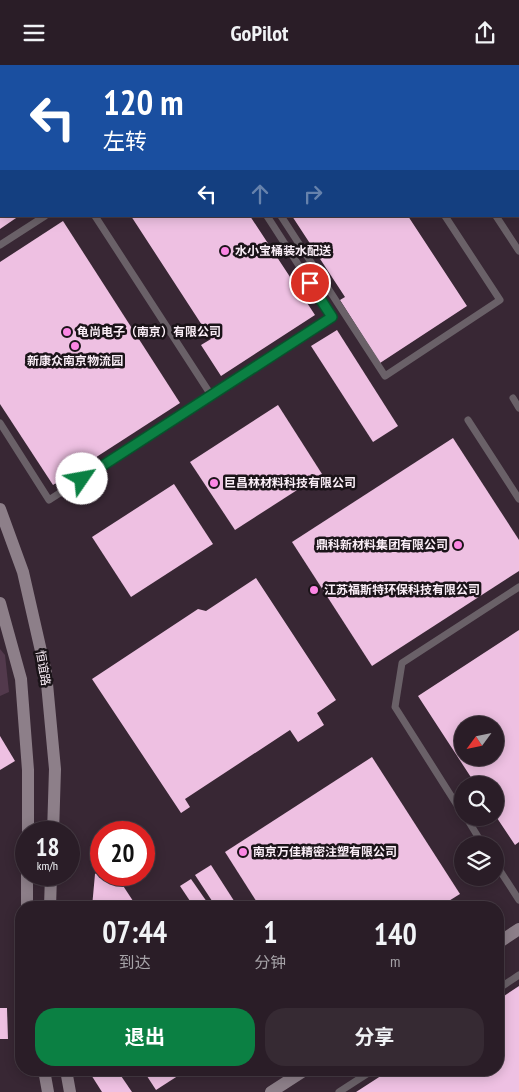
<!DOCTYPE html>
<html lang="zh">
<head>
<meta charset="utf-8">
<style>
  :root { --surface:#2a1d27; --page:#362a33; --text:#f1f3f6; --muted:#a5a2a7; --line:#463b44; --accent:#0b8043 }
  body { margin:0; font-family:"PT Sans Narrow","Noto Sans SC",sans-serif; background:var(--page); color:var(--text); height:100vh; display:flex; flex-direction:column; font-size:19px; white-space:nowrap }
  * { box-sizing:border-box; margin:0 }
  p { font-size:16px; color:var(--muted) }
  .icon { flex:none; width:28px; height:28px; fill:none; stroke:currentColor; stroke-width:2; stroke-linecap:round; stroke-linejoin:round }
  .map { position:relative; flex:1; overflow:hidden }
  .sheet { position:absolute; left:15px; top:836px; width:489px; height:175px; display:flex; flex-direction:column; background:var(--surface); border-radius:20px; box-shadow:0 2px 12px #0003,0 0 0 1px var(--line) }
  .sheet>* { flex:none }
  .guide { position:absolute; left:0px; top:0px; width:520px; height:152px; box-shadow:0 2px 12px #0003,0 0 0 1px var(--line); background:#1a4fa0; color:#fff; overflow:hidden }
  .needle { width:32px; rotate:237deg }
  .tools { position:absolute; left:454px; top:651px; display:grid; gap:10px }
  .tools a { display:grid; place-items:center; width:50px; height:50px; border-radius:50%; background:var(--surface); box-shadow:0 2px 12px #0003,0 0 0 1px var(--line); font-size:25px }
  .speed { position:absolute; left:15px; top:756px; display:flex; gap:10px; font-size:25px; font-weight:700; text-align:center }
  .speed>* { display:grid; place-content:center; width:65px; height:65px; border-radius:50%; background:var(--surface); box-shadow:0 2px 12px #0003,0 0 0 1px var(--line); line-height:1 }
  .speed small { font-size:12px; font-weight:400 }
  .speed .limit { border:8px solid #d22; background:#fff; color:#111 }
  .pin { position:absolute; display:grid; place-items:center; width:42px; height:42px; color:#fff; margin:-21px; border:2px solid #fff; border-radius:50%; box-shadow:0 1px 5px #0007 }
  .me { position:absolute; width:55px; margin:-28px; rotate:57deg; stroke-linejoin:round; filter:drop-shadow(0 0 4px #0008) }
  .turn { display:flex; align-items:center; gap:18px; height:105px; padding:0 20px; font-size:22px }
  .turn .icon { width:65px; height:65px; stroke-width:2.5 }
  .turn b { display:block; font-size:35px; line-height:42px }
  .lanes { display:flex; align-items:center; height:48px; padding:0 20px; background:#0003; justify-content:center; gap:25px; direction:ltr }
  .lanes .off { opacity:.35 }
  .eta { display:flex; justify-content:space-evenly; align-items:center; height:85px; text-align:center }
  .eta b { font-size:30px; font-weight:700; line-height:35px }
  .primary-button { display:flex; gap:10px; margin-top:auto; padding:10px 20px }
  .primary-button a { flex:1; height:58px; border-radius:20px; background:var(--accent); color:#fff; font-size:20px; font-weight:700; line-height:58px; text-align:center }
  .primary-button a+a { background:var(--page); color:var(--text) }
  header { display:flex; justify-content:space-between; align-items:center; height:65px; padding:0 20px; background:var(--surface); font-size:22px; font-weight:700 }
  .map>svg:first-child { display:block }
  .green { fill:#52394c }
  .building { fill:#eec0e2; fill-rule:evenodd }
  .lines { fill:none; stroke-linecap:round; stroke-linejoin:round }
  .lane { stroke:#6a6168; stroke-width:7 }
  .secondary { stroke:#8d7f89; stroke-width:12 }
  .route-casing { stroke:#07532c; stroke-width:12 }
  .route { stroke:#0b8043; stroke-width:9 }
  .poi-dot { fill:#fc86e4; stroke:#1a1318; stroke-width:2 }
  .labels { text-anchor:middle; stroke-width:5; stroke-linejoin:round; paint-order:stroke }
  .poi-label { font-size:12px; font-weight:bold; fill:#faeef7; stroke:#1a1318; text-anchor:start }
  .street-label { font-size:12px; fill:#faeef7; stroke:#1a1318 }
</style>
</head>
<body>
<header><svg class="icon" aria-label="menu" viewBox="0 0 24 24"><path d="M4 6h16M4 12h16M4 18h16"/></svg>GoPilot<svg class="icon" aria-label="share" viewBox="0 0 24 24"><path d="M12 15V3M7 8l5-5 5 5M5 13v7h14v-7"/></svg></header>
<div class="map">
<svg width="519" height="1027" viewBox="0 0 519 1027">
  <rect width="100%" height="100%" fill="#382734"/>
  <polygon class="green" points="0,584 5,590 9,627 0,631"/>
  <g class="building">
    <polygon points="0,151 19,151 0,164"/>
    <polygon points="131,151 250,151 315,250 221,311 201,280 211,274"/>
    <polygon points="292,151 408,151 467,241 380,298 340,235 345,232"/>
    <polygon points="63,156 180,338 53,420 0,339 0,197"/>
    <polygon points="337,265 398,361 373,377 311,281"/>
    <polygon points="278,340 322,409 235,465 190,397"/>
    <polygon points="453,373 519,475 519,506 372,601 292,477"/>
    <polygon points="174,419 213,479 131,532 92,472"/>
    <polygon points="256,513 336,635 317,648 324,660 298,677 290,665 185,734 190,742 181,748 92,614 198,544 206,546"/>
    <path d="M519,565V777L515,780L495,750V720H476L418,631ZM462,660H495V692H462Z"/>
    <polygon points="0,671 15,696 0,705"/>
    <polygon points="372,692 460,829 439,842 260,842 225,787"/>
    <polygon points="211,800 238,842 216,842 195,810"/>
    <polygon points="101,805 101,810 116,810 137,842 92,842 95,809"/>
    <polygon points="191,814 207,837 199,842 194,842 180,821"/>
    <polygon points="519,921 519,1027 356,1027 390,1005 498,1005 498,935"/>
    <polygon points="0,943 7,943 8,974 0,974"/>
    <polygon points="88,1005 117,1005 132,1027 102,1027"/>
    <polygon points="143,1005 187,1005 156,1025"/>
  </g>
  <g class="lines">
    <g class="lane">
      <polyline points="347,0 348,1"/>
      <polyline points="399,0 400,1"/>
      <polyline points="273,1 275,0"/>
      <polyline points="95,151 211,330 332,252 267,151"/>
      <polyline points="281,151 385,311 500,235 445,151"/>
      <polyline points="496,151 519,186"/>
      <polyline points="0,180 45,151"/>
      <polyline points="513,333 519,343"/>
      <polyline points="468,355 519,434"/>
      <polyline points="0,358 49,435 211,330"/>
      <polyline points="462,748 395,642 402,598 519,522"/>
      <polyline points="466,752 483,780"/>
      <polyline points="495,798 519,835"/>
      <polyline points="498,924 519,910"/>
      <polyline points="339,1027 373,1005"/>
    </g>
    <g class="secondary">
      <polyline points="58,1 60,0"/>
      <polyline points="103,1 105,0"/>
      <polyline points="0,39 1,38"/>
      <polyline points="0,68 1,67"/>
      <polyline points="0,444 23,507 46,608 55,704 53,768"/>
      <polyline points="0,538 21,614 28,705 28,768"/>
      <polyline points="27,842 27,810"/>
      <polyline points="50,842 51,810"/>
      <polyline points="498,878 519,864"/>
      <polyline points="44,1005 48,1027"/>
      <polyline points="66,1005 70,1027"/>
      <polyline points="271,1027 305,1005"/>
    </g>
  </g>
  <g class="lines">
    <defs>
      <polyline id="route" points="82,414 332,252 310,218"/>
    </defs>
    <use href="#route" class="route-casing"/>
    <use href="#route" class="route"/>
  </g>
  <g class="poi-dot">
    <circle cx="225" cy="186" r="5"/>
    <circle cx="67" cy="267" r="5"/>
    <circle cx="75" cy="281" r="5"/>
    <circle cx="214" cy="418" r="5"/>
    <circle cx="458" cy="480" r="5"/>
    <circle cx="314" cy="525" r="5"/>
    <circle cx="243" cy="787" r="5"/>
  </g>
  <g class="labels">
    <g class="poi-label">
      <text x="235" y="190">水小宝桶装水配送</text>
      <text x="77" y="271">龟尚电子（南京）有限公司</text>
      <text x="75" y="300" text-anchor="middle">新康众南京物流园</text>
      <text x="224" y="422">巨昌林材料科技有限公司</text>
      <text x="448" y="484" text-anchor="end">鼎科新材料集团有限公司</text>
      <text x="324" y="529">江苏福斯特环保科技有限公司</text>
      <text x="253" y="791">南京万佳精密注塑有限公司</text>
    </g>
    <g class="street-label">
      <text transform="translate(43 603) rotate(80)" y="4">恒谊路</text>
    </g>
  </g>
</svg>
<div class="tools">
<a><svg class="needle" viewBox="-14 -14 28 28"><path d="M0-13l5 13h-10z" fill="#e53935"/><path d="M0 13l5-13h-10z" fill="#a5a2a7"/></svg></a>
<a><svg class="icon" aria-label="search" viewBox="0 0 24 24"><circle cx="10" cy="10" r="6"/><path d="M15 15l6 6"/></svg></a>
<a><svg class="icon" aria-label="layers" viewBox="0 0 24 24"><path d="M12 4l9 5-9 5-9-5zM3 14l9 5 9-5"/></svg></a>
</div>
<div class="speed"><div>18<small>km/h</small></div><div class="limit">20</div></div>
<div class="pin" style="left:310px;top:218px;background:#d93025"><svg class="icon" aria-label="arrive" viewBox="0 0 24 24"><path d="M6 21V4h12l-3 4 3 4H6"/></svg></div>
<svg class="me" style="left:82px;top:414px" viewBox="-20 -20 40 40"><circle r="19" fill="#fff"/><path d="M0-13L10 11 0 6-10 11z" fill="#0b8043"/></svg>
<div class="guide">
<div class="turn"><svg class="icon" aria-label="left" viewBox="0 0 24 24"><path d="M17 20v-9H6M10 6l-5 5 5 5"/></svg><div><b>120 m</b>左转</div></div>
<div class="lanes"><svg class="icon" aria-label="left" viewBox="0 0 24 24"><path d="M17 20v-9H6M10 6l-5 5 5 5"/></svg><svg class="icon off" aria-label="ahead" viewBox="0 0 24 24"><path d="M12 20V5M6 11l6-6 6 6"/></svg><svg class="icon off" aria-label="right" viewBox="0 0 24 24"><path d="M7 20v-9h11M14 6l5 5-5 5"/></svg></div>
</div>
<section class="sheet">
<div class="eta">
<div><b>07:44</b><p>到达</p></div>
<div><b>1</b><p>分钟</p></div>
<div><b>140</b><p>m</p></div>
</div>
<div class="primary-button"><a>退出</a><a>分享</a></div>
</section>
</div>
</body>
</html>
